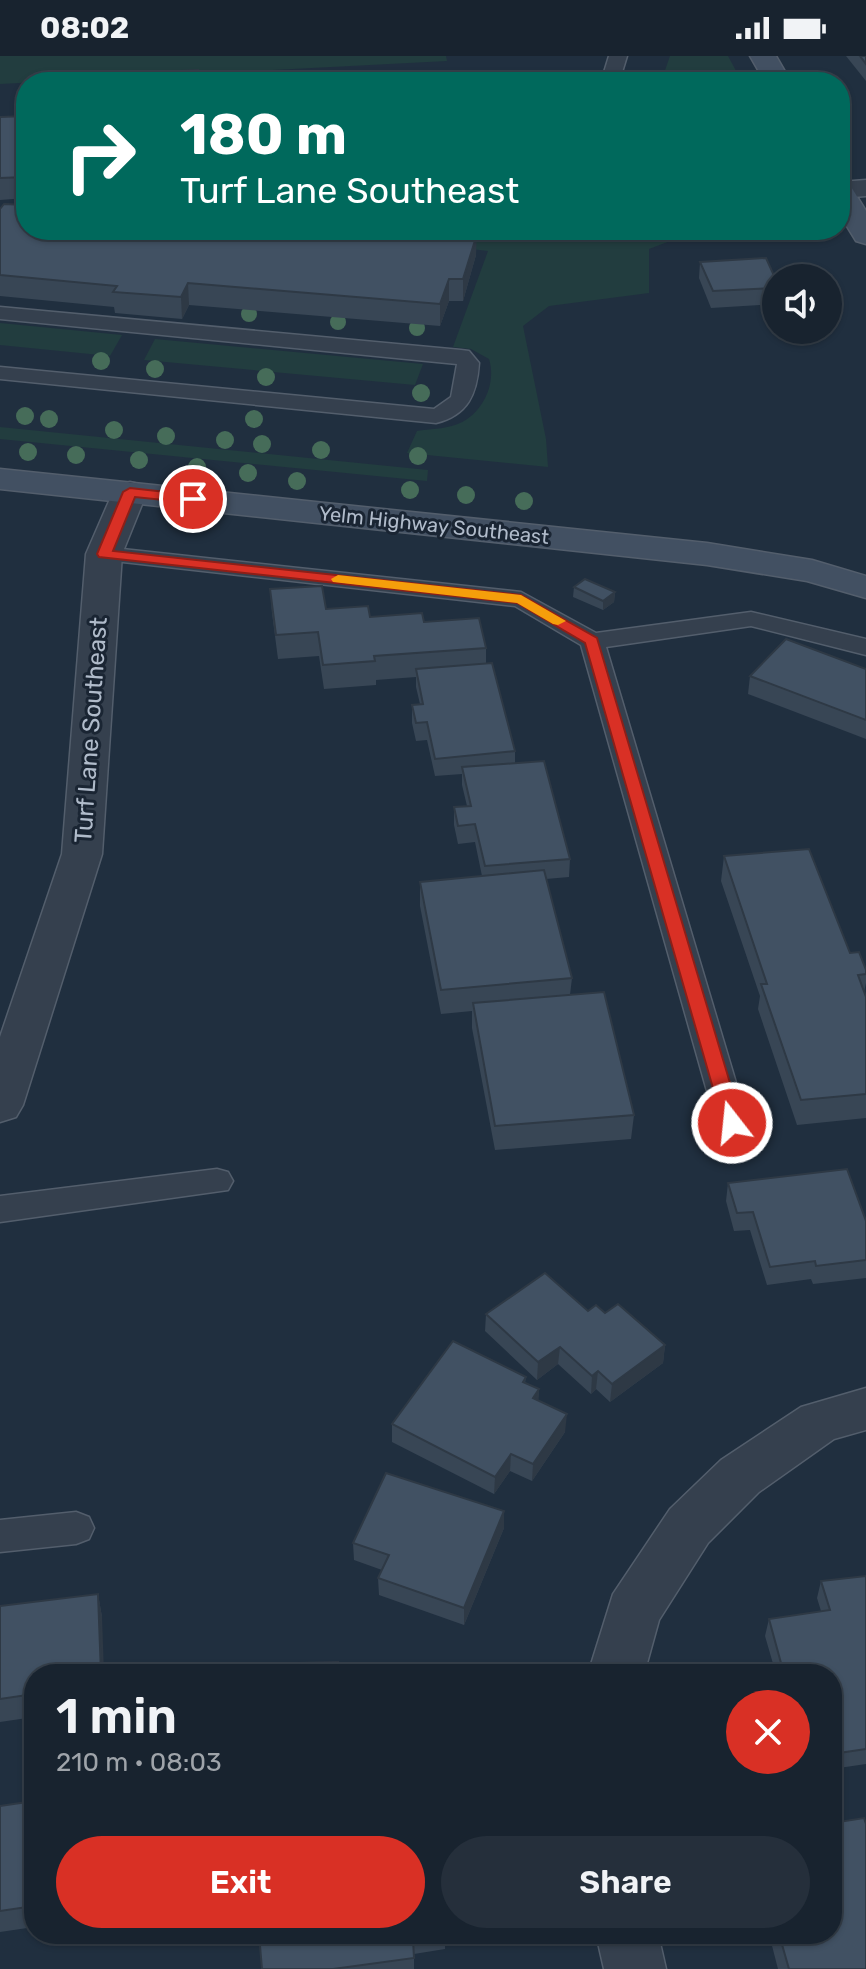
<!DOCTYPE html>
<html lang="en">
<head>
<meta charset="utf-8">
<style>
  :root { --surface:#18232f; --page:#252f3b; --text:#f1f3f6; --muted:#9fa4aa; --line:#36404b; --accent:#d93025 }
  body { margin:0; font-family:Rubik,sans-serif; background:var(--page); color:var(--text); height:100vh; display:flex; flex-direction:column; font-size:30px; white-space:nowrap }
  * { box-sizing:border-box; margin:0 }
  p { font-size:26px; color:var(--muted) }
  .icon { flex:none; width:44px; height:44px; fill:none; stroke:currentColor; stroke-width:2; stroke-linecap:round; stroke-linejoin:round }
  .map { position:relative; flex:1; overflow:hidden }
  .details { position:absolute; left:24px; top:1608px; width:818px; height:280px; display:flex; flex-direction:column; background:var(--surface); border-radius:32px; box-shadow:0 2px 6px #0004,0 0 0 2px var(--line) }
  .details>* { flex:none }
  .guide { position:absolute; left:16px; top:16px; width:834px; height:168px; border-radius:32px; box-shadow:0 2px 6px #0004,0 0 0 2px var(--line); background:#00695c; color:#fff; overflow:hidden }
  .controls { position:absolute; left:762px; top:208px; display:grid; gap:16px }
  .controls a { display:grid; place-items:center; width:80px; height:80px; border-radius:50%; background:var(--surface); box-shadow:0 2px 6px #0004,0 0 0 2px var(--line); font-size:40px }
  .pin { position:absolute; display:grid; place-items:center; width:68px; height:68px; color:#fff; margin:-34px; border:4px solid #fff; border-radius:50%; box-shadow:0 2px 8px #0007 }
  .me { position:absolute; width:88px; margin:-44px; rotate:344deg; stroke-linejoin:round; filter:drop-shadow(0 0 6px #0008) }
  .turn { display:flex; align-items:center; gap:28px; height:168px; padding:0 32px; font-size:36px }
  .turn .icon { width:104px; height:104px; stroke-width:2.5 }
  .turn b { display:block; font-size:56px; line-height:68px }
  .round { display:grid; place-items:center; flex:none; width:84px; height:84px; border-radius:42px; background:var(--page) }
  .headline { display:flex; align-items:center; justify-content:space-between; height:136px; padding:0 32px }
  h1 { font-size:48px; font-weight:600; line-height:60px }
  .action { display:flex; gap:16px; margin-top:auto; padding:16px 32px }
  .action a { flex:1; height:92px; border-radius:48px; background:var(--accent); color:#fff; font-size:32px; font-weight:600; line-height:92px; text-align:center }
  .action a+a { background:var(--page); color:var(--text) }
  .status { display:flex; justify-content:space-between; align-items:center; height:56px; padding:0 40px; background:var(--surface); direction:ltr }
  .status svg { height:22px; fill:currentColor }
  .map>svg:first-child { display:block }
  .green { fill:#223d3f }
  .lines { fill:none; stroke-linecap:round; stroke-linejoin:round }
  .lane-casing { stroke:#535e6c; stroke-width:3 }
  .street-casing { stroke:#535e6c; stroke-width:3 }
  .secondary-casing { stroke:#535e6c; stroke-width:3 }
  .lane { fill:#35404e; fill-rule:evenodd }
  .street { fill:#35404e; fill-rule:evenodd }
  .secondary { fill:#425062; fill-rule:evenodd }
  .tree { fill:#466c59 }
  .wall { fill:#384655 }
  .shaded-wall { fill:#2e3945 }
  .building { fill:#415163; stroke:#2e3945; stroke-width:2 }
  .route { fill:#d93025; stroke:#8d1f18; stroke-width:2 }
  .slow { fill:#f59e0b }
  .labels { text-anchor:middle; stroke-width:6; stroke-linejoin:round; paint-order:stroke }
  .far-street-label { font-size:20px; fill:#b0bbca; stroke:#1a2533 }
  .street-label { font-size:24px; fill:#b0bbca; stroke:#1a2533 }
</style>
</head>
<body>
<div class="status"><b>08:02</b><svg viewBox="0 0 49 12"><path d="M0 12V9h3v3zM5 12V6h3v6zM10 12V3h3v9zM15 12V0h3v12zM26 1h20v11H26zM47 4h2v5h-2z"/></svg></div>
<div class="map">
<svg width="866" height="1913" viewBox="0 0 866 1913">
  <rect width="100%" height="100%" fill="#202f3f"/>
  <g class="green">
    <polygon points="0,0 446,0 447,5 0,28"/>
    <polygon points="670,0 728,0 742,26 661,26"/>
    <path d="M437,174H780L678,182L649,193V237L549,250L523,270L546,383L548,411L407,397L417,375C429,373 444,373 455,369C482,360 497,328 489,303L471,293L453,291L488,195L455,191L460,176Z"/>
    <polygon points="0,267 122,279 110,300 0,289"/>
    <polygon points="155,283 423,308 415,329 144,304"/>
    <polygon points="0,371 428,414 427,425 0,383"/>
  </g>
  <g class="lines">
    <defs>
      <g id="lane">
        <polygon points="609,0 627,0 619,26 601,26"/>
        <path d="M0,251L461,294L469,295L479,307C477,338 468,359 436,367L0,323V311L434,353L451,341L457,308L0,263Z"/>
        <polygon points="104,491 521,536 596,577 751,556 866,583 866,599 751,570 606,591 748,1067 743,1075 732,1079 721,1075 716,1067 581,589 515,550 96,503 92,498 96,493"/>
        <polygon points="217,1113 228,1116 233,1125 228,1134 0,1166 0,1140"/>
        <polygon points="76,1456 89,1461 94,1472 89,1483 76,1488 0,1496 0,1464"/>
      </g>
      <g id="street">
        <polygon points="866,124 866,140 840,142 840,126"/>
        <polygon points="130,426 142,429 147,436 122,498 102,798 23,1049 16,1061 0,1066 0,981 62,798 86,498 113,436 118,429"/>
        <polygon points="866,1332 866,1374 834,1383 759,1436 708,1487 659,1564 644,1618 588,1618 613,1538 670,1453 721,1404 801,1351"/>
        <polygon points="596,1878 658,1878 666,1913 604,1913"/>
      </g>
      <g id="secondary">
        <polygon points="750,0 776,0 791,26 765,26"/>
        <polygon points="840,127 850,129 866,155 866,188 856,185 840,159"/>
        <polygon points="0,413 707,487 812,504 866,520 866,542 807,525 707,509 0,433"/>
      </g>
    </defs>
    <use href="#lane" class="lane-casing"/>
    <use href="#street" class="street-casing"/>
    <use href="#secondary" class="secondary-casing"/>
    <use href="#lane" class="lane"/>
    <use href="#street" class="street"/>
    <use href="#secondary" class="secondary"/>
  </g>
  <g class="tree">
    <circle cx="249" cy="258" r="8"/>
    <circle cx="338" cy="266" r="8"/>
    <circle cx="417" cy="272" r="8"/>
    <circle cx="101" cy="305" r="9"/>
    <circle cx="155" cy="313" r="9"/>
    <circle cx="266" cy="321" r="9"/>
    <circle cx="421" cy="337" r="9"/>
    <circle cx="25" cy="360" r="9"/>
    <circle cx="49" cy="363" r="9"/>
    <circle cx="254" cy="363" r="9"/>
    <circle cx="114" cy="374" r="9"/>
    <circle cx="166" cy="380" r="9"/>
    <circle cx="225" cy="384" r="9"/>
    <circle cx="262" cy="388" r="9"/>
    <circle cx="321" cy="394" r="9"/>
    <circle cx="28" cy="396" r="9"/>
    <circle cx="76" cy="399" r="9"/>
    <circle cx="418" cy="400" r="9"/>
    <circle cx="139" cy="404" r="9"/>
    <circle cx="197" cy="411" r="9"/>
    <circle cx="248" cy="417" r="9"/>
    <circle cx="297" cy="425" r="9"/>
    <circle cx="410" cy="434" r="9"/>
    <circle cx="466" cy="439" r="9"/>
    <circle cx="524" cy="445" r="9"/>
  </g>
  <g class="wall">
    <polygon points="846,0 866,0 866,25"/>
    <polygon points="26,60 26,142 0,144 0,61"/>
    <polygon points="0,153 476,199 463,245 449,245 440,270 189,249 182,263 115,257 114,251 0,240"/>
    <polygon points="700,206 776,224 776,248 711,252 699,222"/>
    <polygon points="574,531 615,536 614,546 603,554 573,541"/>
    <polygon points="270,533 326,553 370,561 424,566 486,592 486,607 515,695 515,707 570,803 569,821 546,823 572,922 570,939 634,1059 631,1083 495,1094 472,972 472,955 441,958 420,850 420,826 482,820 475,786 458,788 454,769 454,751 467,750 462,729 462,718 435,720 427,684 416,685 412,667 412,649 420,648 416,631 416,621 376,624 376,629 324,633 319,600 278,603 272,557"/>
    <polygon points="866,613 866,683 748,638 750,620"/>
    <polygon points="724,800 850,897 866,914 866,927 864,936 866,941 866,1062 797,1069 758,953 760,940 721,825"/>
    <polygon points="728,1127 866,1165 866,1222 813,1228 811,1223 767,1229 750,1174 734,1175 726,1145"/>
    <polygon points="588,1255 605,1257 665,1289 663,1307 610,1346 596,1333 591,1338 558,1308 537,1324 485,1275 486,1258"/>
    <polygon points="526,1321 525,1327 539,1333 538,1345 565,1376 532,1425 510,1415 494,1438 392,1386 392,1368"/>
    <polygon points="504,1455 504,1472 464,1569 379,1539 378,1522 382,1514 354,1504 353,1487"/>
    <polygon points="866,1520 866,1708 832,1713 832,1618 776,1618 765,1580 769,1563 821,1555 817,1542 821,1525"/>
    <polygon points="98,1538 102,1561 34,1618 34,1661 0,1666 0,1550"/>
    <polygon points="34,1745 34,1871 0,1876 0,1750"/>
    <polygon points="259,1878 445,1878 445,1893 414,1898 414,1913 262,1913"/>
    <polygon points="769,1878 832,1878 866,1913 778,1913"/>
  </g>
  <g class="shaded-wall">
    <polygon points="477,178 476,199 463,245 463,223"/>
    <polygon points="449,223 449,245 440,270 440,248"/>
    <polygon points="188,227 189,249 182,263 181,241"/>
    <polygon points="615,536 614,546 603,554 603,545"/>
    <polygon points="665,1289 663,1307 610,1346 612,1328"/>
    <polygon points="560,1291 558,1308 537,1324 538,1306"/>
    <polygon points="598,1315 596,1333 591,1338 592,1320"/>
    <polygon points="539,1333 538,1351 533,1342"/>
    <polygon points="567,1358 565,1376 532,1425 533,1408"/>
    <polygon points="511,1398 510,1415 494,1438 495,1421"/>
    <polygon points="504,1455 504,1472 464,1569 464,1552"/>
    <polygon points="98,1538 102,1561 104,1618 101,1618"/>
  </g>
  <g class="building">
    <polygon points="860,0 866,0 866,8"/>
    <polygon points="198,14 200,26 108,26 107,19"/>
    <polygon points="399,23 400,26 344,26"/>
    <polygon points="26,60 26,121 0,122 0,61"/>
    <polygon points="4,148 26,149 26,174 433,174 477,178 463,223 449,223 440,248 188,227 181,241 113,236 117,230 0,219 0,153"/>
    <polygon points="766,202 776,224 776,232 713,235 700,206"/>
    <polygon points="585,523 615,536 603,545 574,531"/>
    <polygon points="322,530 326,553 368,550 370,561 422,557 424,566 479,562 486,592 374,600 375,605 323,609 318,576 276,579 270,533"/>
    <polygon points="786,583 866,613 866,664 750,620"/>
    <polygon points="492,607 515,695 435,703 427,666 416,667 412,649 423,648 416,613"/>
    <polygon points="544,705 570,803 485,810 475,768 458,770 454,751 471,750 462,711"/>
    <polygon points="809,793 850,897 859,896 866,914 866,918 858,919 866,941 866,1038 801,1044 761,928 767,928 724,800"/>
    <polygon points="544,814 572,922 441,934 420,826"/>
    <polygon points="604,936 634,1059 495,1070 473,947"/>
    <polygon points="847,1113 866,1165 866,1204 816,1210 815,1205 770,1211 753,1156 737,1157 728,1127"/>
    <polygon points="545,1217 588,1255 596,1249 605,1257 618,1248 665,1289 612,1328 598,1315 592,1320 560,1291 538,1306 486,1258"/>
    <polygon points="453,1285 526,1321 523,1326 539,1333 533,1342 567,1358 533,1408 511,1398 495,1421 392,1368"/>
    <polygon points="386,1417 504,1455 464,1552 378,1522 389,1499 353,1487"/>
    <polygon points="866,1520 866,1693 832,1698 832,1618 784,1618 769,1563 830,1554 821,1525"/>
    <polygon points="98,1538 101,1618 34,1618 34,1638 0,1643 0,1550"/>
    <polygon points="338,1606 338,1618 257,1618 257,1608"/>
    <polygon points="34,1745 34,1850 0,1855 0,1750"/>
    <polygon points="864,1762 866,1768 866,1913 789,1913 779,1878 832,1878 832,1767"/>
    <polygon points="259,1878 445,1878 413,1883 414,1902 333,1913 262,1913"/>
  </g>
  <polygon class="route" points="130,432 193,439 200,443 193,447 135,441 113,495 521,539 597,582 742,1067 739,1072 732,1074 723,1067 585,587 517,547 99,501 97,498 123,436"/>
  <polygon class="slow" points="338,519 521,539 566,565 558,569 553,568 517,547 333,526 331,523"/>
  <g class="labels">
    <g class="far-street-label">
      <text transform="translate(434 469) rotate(6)" y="7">Yelm Highway Southeast</text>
    </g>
    <g class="street-label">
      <text transform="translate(91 674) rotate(-86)" y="8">Turf Lane Southeast</text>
    </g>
  </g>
</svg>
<div class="controls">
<a><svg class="icon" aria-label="sound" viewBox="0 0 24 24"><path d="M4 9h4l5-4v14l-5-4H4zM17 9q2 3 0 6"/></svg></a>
</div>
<div class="pin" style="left:193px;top:443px;background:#d93025"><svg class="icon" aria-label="arrive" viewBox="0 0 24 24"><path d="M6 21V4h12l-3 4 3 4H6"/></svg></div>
<svg class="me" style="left:732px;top:1067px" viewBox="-20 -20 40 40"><circle r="17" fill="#d93025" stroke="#fff" stroke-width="3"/><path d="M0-11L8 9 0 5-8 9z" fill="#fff"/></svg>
<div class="guide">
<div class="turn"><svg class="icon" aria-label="right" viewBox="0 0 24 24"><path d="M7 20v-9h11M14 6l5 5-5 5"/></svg><div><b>180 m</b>Turf Lane Southeast</div></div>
</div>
<section class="details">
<div class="headline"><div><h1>1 min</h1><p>210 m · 08:03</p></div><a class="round" style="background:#d93025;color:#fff"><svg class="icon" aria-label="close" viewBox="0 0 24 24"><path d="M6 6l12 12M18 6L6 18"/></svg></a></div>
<div class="action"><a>Exit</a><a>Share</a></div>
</section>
</div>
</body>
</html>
